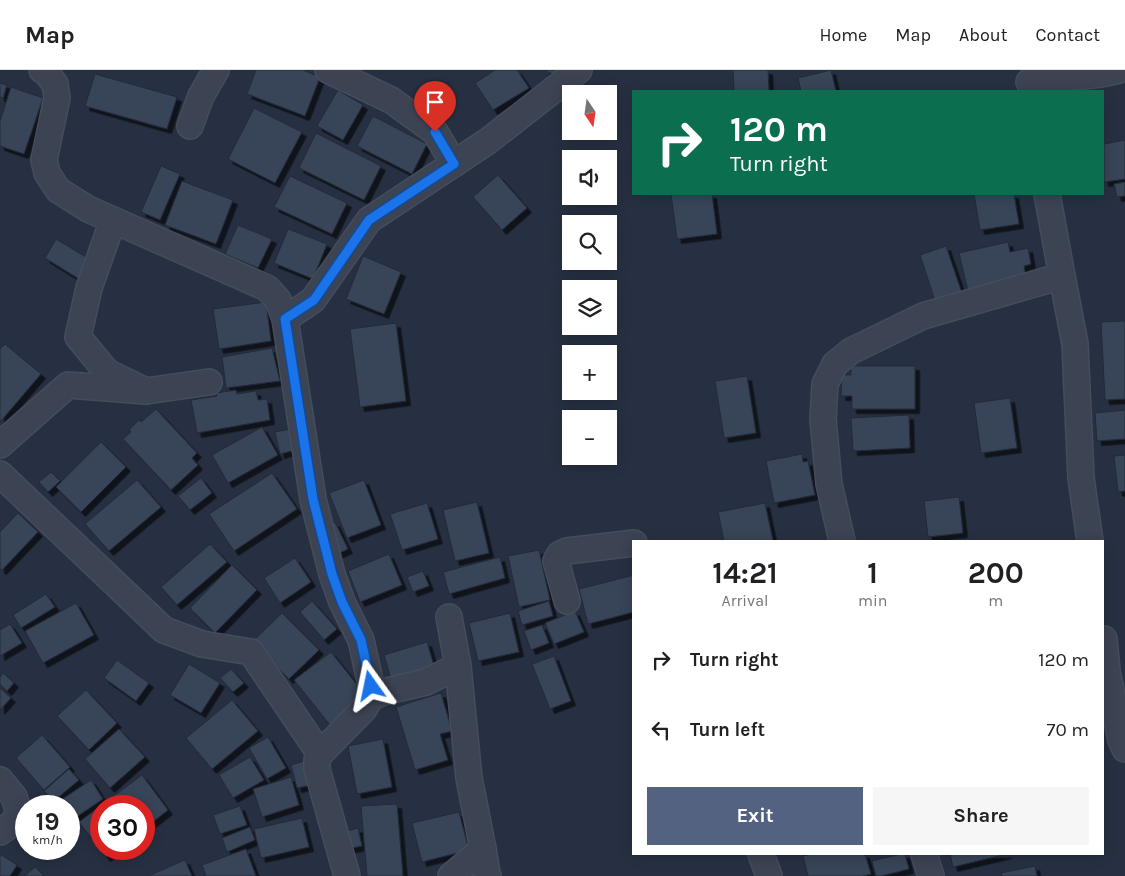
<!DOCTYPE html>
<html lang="en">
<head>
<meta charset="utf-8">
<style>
  :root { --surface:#fff; --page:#f6f6f6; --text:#202124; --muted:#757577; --line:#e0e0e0; --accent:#546282 }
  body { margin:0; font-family:Karla,sans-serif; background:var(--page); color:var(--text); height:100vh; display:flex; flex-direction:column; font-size:19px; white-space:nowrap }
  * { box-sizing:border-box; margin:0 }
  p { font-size:16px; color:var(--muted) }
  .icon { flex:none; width:28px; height:28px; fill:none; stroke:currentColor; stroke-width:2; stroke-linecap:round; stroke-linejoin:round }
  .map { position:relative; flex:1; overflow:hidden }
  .drawer { position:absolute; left:632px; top:470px; width:472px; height:315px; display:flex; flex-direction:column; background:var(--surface); border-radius:0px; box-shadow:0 2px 12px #0003 }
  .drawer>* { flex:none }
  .top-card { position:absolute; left:632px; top:20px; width:472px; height:105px; border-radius:0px; box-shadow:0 2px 12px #0003; background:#0b6e4f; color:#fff; overflow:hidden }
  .needle { width:32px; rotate:167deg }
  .fabs { position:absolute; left:562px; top:15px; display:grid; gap:10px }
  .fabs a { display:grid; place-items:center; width:55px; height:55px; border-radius:0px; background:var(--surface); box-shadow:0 2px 12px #0003; font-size:25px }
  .speed { position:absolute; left:15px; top:725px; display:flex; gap:10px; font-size:25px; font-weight:700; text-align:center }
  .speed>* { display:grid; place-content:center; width:65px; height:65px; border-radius:50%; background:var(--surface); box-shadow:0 2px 12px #0003; line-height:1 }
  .speed small { font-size:12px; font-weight:400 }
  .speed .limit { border:8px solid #d22; background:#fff; color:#111 }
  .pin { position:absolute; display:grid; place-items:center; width:42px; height:42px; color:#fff; margin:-51px -21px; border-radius:50% 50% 50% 0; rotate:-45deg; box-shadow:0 0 5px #0007 }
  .pin .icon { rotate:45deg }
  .me { position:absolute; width:55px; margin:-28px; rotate:348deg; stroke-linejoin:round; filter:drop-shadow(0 0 4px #0008) }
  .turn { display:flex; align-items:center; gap:18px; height:105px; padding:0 15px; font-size:22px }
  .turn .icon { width:65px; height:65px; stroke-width:2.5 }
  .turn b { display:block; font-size:35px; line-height:42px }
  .eta { display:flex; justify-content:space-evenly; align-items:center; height:85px; text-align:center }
  .eta b { font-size:30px; font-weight:700; line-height:35px }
  .cta { display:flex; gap:10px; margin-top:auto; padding:10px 15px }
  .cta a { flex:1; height:58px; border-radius:0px; background:var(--accent); color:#fff; font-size:20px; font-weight:700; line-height:58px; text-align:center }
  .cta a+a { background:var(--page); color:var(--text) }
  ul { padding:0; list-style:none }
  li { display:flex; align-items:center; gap:15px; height:70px; padding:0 15px }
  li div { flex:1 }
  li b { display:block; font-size:19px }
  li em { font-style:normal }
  header { display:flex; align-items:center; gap:30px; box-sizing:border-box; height:70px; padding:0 25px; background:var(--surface); border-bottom:1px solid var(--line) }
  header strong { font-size:24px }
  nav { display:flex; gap:28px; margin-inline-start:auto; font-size:18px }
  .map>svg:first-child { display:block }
  .building { fill:#394458; stroke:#222a39; filter:url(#shadow) }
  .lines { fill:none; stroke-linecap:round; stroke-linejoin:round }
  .minor-casing { stroke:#454c5b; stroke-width:28 }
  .minor { stroke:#3c4352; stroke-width:25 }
  .route-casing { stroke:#114b97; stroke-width:12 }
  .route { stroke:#1a73e8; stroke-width:9 }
</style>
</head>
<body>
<header>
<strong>Map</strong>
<nav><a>Home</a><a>Map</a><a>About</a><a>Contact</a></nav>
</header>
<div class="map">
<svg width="1125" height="806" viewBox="0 0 1125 806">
  <defs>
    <filter id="shadow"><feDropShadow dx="4.5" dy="4.5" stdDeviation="0" flood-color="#0009"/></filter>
  </defs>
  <rect width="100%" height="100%" fill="#273042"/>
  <g class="building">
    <polygon points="256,0 303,0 320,7 305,46 247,24"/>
    <polygon points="495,0 517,0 529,18 493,40 475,13"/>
    <polygon points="545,0 562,0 557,7"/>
    <polygon points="733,0 768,0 769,21 734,21"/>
    <polygon points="831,0 836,21 801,21 798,8"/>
    <polygon points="95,4 177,27 167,59 85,36"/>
    <polygon points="0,13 7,15 3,28 0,27"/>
    <polygon points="11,17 43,28 24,84 0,76 0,51"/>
    <polygon points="338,20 363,35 343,70 317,56"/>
    <polygon points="254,38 302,62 275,113 228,89"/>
    <polygon points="373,46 427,74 412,104 357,76"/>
    <polygon points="316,63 381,96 364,130 299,98"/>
    <polygon points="1125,70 1125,109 1104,112 1104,74"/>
    <polygon points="161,96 180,104 160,150 141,142"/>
    <polygon points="498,105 527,138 502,160 473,127"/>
    <polygon points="290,106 347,133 332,164 274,137"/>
    <polygon points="182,111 233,130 216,174 165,155"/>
    <polygon points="1125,112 1125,126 1117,127 1114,114"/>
    <polygon points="671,124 712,124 717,164 677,169"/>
    <polygon points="974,124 1014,124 1019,154 980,160"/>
    <polygon points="238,155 272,169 258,198 225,184"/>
    <polygon points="288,159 327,174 313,209 274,193"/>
    <polygon points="56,169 91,190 79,209 45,188"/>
    <polygon points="1008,172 1010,182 1028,178 1031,194 1024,196 1026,208 968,221 959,183"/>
    <polygon points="946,176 964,229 937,237 920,185"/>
    <polygon points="363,186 401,202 384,244 346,229"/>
    <polygon points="266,232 271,271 219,279 213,239"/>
    <polygon points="1125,251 1125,329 1105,330 1101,252"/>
    <polygon points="396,253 406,331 360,337 350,259"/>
    <polygon points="5,274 41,304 0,352 0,279"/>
    <polygon points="282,275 285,287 277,289 274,276"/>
    <polygon points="272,278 280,311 226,318 222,287"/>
    <polygon points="851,296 915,296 915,339 852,339 852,326 841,326 842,305 851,305"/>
    <polygon points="747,306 756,363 724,368 715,311"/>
    <polygon points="236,320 237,324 256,321 258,330 267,329 270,350 197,363 191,330 217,326 216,323"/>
    <polygon points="1010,328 1017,378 981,383 974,333"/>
    <polygon points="156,339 197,383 192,388 198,395 171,420 123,369 131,362 129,360 139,350 141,352"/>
    <polygon points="1125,340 1125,369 1097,371 1095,343"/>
    <polygon points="909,345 910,378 853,381 851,348"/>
    <polygon points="262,357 278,385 228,413 212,385"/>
    <polygon points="290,359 295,380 280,384 275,362"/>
    <polygon points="101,372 126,397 81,442 56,417"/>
    <polygon points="802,384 803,392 808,391 815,425 774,433 766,391"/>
    <polygon points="1125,385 1125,421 1118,422 1114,386"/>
    <polygon points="51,402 60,411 48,422 39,412"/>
    <polygon points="272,403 297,439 234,481 209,444"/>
    <polygon points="201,408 212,423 190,440 178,426"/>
    <polygon points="137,410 161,437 109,481 85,454"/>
    <polygon points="364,410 381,455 347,468 329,423"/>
    <polygon points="959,427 963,463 928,467 924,431"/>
    <polygon points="477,432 489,483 455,491 443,440"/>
    <polygon points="427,433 438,469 402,480 390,444"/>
    <polygon points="765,433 773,471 724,471 718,442"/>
    <polygon points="18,443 38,462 2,500 0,499 0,462"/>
    <polygon points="335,452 348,479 335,485 322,459"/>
    <polygon points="210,474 227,492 177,535 161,517"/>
    <polygon points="539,480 550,530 519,537 508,486"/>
    <polygon points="389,484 402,515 360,532 348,501"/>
    <polygon points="500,487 505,508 449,524 443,502"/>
    <polygon points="295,488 311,512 280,533 264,508"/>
    <polygon points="232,495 257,520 215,563 190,538"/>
    <polygon points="423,501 429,516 413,522 407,507"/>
    <polygon points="634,505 634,542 588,554 579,519"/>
    <polygon points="46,524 55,537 21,558 13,545"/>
    <polygon points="312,531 337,559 324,570 300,542"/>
    <polygon points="549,531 553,546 522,555 518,541"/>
    <polygon points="76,533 94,565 43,593 25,561"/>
    <polygon points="575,541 584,562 554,574 545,553"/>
    <polygon points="282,543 319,580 289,609 252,572"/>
    <polygon points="510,543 519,582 478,591 469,553"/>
    <polygon points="10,554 22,573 0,586 0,560"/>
    <polygon points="542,555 549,573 531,580 524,561"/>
    <polygon points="427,572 435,599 392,612 384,585"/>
    <polygon points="331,582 366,626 330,655 294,610"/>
    <polygon points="554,586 571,631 550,639 532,594"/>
    <polygon points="117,590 149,613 136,631 104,608"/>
    <polygon points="189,594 220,613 201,643 170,625"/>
    <polygon points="231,599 244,613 233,622 220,608"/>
    <polygon points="3,603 14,613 7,621 0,614 0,607"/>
    <polygon points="0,618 11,628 0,640"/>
    <polygon points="86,620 117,653 89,680 57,646"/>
    <polygon points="441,623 452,661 440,664 448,690 415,700 396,637"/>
    <polygon points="232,630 258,661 212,699 186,668"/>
    <polygon points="119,659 145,687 110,718 85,689"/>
    <polygon points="42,665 70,697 44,720 16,688"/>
    <polygon points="268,667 286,698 267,709 249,678"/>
    <polygon points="383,669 392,717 357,724 348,676"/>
    <polygon points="250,687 264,710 233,728 219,705"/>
    <polygon points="304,691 311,715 297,718 291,695"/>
    <polygon points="69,699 79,710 54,731 44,721"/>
    <polygon points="142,705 168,740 144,759 144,736 101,736 101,779 117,779 106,787 79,752"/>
    <polygon points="291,707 299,735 262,747 253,719"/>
    <polygon points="91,710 103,729 69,752 69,736 52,736"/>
    <polygon points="397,734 403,806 367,806 361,736"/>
    <polygon points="240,736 247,755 220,764 213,745"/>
    <polygon points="459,742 469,780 422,792 412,753"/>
    <polygon points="302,748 309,777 261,788 254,759"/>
    <polygon points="250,757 255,770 227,782 222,768"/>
    <polygon points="358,758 362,776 347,779 343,762"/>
    <polygon points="246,779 256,806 206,806 202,795"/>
    <polygon points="0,784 17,795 10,806 0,806"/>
    <polygon points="811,784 865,784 871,804 863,806 808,806 803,786"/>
    <polygon points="901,784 905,784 909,799 881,806 876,806 872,791"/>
    <polygon points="950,784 1007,784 953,797"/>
    <polygon points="185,790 192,806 148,806"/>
    <polygon points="1035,796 1037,806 1002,806 1001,803"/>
    <polygon points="35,797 44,806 25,806"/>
  </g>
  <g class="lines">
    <defs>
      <g id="minor">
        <polyline points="42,0 45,1 55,14 57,28 44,90 47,103 58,120 88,139 267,218 278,230 285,249 313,429 332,504 342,532 361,570 371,615 371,627 364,639 320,684 317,690 317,699 347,806"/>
        <polyline points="328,0 391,30 435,62 454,94"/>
        <polyline points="1029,12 1101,4 1119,0"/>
        <polyline points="190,56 201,26 216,0"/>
        <polyline points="1047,124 1062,206"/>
        <polyline points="285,249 313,230 369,150 488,71 579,0"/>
        <polyline points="146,321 209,312"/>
        <polyline points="0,375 68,315 146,321 107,302 78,267 89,218 113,150"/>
        <polyline points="0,404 164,560 202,574 251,582 320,684"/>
        <polyline points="842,471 829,414 823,349 825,314 835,294 851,281 923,246 1062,206 1075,274 1081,408 1090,471"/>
        <polyline points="567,531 556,491 560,484 567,481 634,473"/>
        <polyline points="449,547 458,596 469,708 483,779"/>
        <polyline points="1104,569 1107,601 1121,670 1125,679"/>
        <polyline points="371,627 387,621 426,612 458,596"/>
        <polyline points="0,710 14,727 19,743 13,753 0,762"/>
        <polyline points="761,784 769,806"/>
        <polyline points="924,784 931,806"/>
        <polyline points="451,806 483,779 487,803 488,806"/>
      </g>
    </defs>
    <use href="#minor" class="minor-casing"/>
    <use href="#minor" class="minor"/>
  </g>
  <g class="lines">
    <defs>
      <polyline id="route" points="371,616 361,570 342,532 332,504 313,429 285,249 314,230 369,150 454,94 435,62"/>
    </defs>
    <use href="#route" class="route-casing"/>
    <use href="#route" class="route"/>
  </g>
</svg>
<div class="fabs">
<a><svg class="needle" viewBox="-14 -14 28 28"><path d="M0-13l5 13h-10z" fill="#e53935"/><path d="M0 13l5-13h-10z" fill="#757577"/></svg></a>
<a><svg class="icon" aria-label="sound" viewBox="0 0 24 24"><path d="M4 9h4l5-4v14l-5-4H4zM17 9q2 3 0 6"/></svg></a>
<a><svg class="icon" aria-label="search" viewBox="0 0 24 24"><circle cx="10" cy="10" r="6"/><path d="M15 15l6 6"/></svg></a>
<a><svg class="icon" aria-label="layers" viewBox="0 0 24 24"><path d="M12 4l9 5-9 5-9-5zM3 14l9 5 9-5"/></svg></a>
<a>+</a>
<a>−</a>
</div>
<div class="speed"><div>19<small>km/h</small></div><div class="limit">30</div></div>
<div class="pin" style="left:435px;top:62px;background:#d93025"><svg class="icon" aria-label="arrive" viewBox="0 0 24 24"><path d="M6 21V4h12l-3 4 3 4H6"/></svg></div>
<svg class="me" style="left:371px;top:616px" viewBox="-20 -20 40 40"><path d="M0-17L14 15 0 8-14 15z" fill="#1a73e8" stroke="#fff" stroke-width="4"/></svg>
<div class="top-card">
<div class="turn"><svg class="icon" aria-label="right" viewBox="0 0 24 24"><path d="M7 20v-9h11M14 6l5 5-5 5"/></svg><div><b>120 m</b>Turn right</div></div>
</div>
<section class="drawer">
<div class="eta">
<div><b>14:21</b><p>Arrival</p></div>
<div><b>1</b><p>min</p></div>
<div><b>200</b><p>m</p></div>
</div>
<ul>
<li><svg class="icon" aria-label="right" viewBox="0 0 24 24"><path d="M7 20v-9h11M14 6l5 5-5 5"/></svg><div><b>Turn right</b></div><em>120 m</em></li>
<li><svg class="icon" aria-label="left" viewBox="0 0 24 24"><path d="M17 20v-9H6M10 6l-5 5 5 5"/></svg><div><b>Turn left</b></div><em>70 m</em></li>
</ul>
<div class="cta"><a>Exit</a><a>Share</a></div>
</section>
</div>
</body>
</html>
